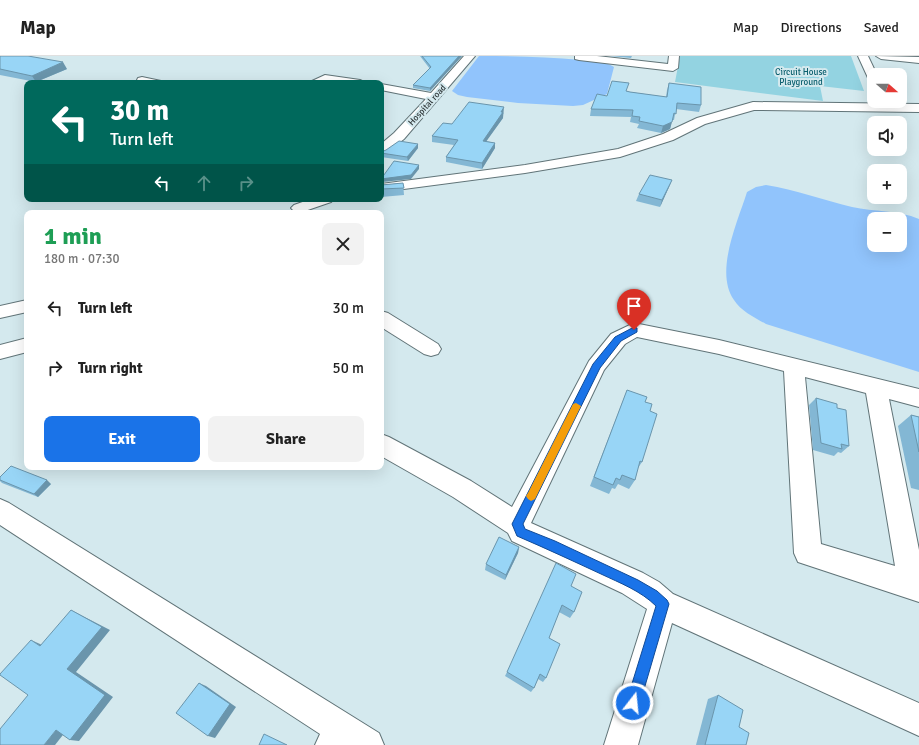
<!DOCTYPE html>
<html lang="en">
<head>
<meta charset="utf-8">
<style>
  :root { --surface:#fff; --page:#f2f2f2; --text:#222; --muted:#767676; --line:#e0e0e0; --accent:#1a73e8 }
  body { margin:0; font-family:Signika,sans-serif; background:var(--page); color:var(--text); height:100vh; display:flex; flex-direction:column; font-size:15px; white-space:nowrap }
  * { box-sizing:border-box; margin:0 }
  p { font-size:13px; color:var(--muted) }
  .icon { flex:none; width:22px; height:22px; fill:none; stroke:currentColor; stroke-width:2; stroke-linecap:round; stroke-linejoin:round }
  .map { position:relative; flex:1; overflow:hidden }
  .side { position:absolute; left:24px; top:154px; width:360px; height:260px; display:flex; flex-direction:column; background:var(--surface); border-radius:8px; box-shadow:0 4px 16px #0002 }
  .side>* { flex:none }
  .hud { position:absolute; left:24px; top:24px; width:360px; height:122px; border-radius:8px; box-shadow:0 4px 16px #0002; background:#00695c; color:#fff; overflow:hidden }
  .needle { width:26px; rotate:110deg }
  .controls { position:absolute; left:867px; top:12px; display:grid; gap:8px }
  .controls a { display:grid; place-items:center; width:40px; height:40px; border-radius:8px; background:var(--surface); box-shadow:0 4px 16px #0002; font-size:20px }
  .pin { position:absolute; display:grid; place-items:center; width:34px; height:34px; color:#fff; margin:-41px -17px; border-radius:50% 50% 50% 0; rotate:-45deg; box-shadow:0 0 4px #0007 }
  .pin .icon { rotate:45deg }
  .me { position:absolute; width:44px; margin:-22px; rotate:16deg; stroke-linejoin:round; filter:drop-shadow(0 0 3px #0008) }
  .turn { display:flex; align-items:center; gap:14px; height:84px; padding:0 20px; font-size:18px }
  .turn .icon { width:52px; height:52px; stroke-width:2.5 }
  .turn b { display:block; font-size:28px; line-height:34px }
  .lanes { display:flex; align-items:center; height:38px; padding:0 20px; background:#0003; justify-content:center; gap:20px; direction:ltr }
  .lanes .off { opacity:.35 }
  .round { display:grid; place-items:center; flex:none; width:42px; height:42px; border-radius:8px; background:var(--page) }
  .overview { display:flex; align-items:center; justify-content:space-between; height:68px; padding:0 20px }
  h1 { font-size:24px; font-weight:800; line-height:30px; color:#1e9e55 }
  .primary-button { display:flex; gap:8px; margin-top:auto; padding:8px 20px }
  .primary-button a { flex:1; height:46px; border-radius:8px; background:var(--accent); color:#fff; font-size:16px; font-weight:800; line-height:46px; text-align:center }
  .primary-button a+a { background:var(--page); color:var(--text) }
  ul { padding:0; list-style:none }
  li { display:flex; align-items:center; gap:12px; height:60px; padding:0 20px }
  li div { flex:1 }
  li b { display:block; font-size:15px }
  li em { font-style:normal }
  header { display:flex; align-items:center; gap:24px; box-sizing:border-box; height:56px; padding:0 20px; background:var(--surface); border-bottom:1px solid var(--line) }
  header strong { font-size:19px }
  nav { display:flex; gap:22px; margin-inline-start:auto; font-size:14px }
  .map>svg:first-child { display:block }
  .green { fill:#93d3e1 }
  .water { fill:#91c4fc; fill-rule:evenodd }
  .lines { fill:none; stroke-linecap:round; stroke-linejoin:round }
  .minor-casing { stroke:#617478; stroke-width:2 }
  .minor { fill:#fff; fill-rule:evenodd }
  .wall { fill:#83b7d4 }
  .shaded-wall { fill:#6a95ac }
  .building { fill:#98d5f6; stroke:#6a95ac }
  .route { fill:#1a73e8; stroke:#114b97 }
  .slow { fill:#f59e0b }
  .labels { text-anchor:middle; stroke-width:4; stroke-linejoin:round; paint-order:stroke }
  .far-park-label { font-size:9px; fill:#0a5f6e; stroke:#d4e9ee }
  .far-street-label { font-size:9px; fill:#30383a; stroke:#d4e9ee }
</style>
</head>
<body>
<header>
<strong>Map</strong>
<nav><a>Map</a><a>Directions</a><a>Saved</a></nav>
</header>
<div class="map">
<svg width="919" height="689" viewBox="0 0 919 689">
  <rect width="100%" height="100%" fill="#d4e9ee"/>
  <polygon class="green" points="680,0 851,0 864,35 820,30 823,45 675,26"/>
  <g class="water">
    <path d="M479,0C514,0 547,1 581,4C592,5 605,5 614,11L607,38L583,49L573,50L518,47L467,41L458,39L452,35Z"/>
    <path d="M766,129C796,134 823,144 852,151C874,156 898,154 919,163V316L766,268C755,262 741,255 734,244C714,216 738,165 747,136L756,131ZM874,163H900V189H874Z"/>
  </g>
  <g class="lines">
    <defs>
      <g id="minor">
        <polygon points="464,0 475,0 404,83 386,97 381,98 381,88 394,77 426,43 381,34 381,28 431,37"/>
        <polygon points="575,0 597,0 668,8 669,0 679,0 678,12 673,15 579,4 575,3"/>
        <polygon points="858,0 868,0 877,19 874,19 874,27 869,24"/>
        <polygon points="876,0 919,1 919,7 881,3"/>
        <polygon points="325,19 360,24 366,27 327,26 324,27 310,27 312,25"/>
        <polygon points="142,21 161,25 163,27 138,26 137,24 138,22"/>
        <polygon points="753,46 919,48 919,56 754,54 705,68 673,84 620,101 525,117 381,136 381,128 525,109 618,93 663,78 697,62"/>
        <polygon points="311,143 334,143 331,146 299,157 294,155 291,152 294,149"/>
        <polygon points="27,244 27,256 0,262 0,250"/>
        <polygon points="381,255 388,257 438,288 441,293 438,298 431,300 424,298 381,271"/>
        <path d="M634,267L719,284L919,333V351L889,343L919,494V546L798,506L794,497L784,315L719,298L637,281L625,288L604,314L531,467L643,517L659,526L673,538L919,647V680L672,567L638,689H604L647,553L622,537L512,485L508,477L453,441L381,400V378L389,381L471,425L512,451L589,305L611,278ZM805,321L866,337L895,510L821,488Z"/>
        <polygon points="27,282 27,296 0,303 0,289"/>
        <polygon points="0,443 9,447 379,677 384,689 315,689 320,678 0,469"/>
      </g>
    </defs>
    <use href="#minor" class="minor-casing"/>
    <use href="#minor" class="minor"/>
  </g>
  <g class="wall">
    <polygon points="0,0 67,13 36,26 0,19"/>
    <polygon points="420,0 462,0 430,35 413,32 413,29 430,13"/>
    <polygon points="610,0 632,0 631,2"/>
    <polygon points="669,27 701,49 699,56 676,53 674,64 672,64 670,73 661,77 637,72 639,68 630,66 631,61 590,60 591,53 607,40 627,35 630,36 666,41 667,34"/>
    <polygon points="504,57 503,58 503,62 486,85 495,87 495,92 482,113 446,106 446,101 454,89 432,86 432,80 452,68"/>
    <polygon points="418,92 408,105 381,101 381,96"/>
    <polygon points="672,124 669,131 660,151 636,145 639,138"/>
    <polygon points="403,127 404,139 381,141 381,129"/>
    <polygon points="627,334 645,346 650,355 642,406 638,412 635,424 629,433 618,428 615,433 612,432 609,438 590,430"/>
    <polygon points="816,342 837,352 849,390 841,397 838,396 834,400 813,394 809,349"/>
    <polygon points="911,359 919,361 919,434 911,432 898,370"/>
    <polygon points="0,421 51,428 38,441 2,427 0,425"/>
    <polygon points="519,491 518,497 505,524 485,514 486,508"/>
    <polygon points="571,530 574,556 570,562 559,556 549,582 546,622 543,626 538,623 534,632 531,636 505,620 507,616"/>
    <polygon points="718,639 739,671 746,689 696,689 708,643"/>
  </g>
  <g class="shaded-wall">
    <polygon points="459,0 462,0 430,35 430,32"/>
    <polygon points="63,6 67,13 36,26 32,20"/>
    <polygon points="504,51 503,62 483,90 483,85"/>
    <polygon points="672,66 670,73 661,77 663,70"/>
    <polygon points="495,87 495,92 482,113 482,107"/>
    <polygon points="418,88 418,92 408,105 407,101"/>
    <polygon points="419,109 419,113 411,123 382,126 381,123"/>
    <polygon points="672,124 669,131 660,151 662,144"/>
    <polygon points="47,424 51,428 38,441 34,438"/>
    <polygon points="519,491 518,497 505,524 506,519"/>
    <polygon points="71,554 110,574 76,616 113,641 79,685 70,684 67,613"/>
    <polygon points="31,584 40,588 50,594 40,590"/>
    <polygon points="199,627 206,630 236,651 215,682 208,680"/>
    <polygon points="56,674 66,675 55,689 44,689"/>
  </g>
  <g class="building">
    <polygon points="0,0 28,0 63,6 32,20 0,13"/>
    <polygon points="422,0 459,0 430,32 413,29 431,11"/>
    <polygon points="612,25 629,27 626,35 630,36 667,41 669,27 701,31 701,49 677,47 676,58 674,57 672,66 663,70 639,65 640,61 632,60 633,54 591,53 597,38 607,40"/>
    <polygon points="469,46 504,51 501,56 503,56 483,85 495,87 482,107 446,101 458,84 432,80 443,67 452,68"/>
    <polygon points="399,85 418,88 407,101 381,97 381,96 386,94"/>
    <polygon points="394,105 419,109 411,119 381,123"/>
    <polygon points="650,119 672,124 662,144 639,138"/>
    <polygon points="403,127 404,132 381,133 381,129"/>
    <polygon points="627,334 647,341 645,346 652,348 650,355 657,358 642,406 640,405 635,424 622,419 620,424 616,422 613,429 594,421"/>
    <polygon points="816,342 837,348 837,352 846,354 849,390 841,388 842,393 821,387"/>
    <polygon points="911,359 919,361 919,396"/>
    <polygon points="11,410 47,424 34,438 0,424 0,421"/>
    <polygon points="499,481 519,491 506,519 486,508"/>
    <polygon points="556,507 576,518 571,530 582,536 574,556 562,549 549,582 560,588 546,622 540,618 534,632 507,616"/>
    <polygon points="71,554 102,571 67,613 105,639 70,684 56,674 44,689 0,689 0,673 28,639 0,619 0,618 31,584 40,590"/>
    <polygon points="199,627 230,648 208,680 176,657"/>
    <polygon points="718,639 743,654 739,671 749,677 746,689 705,689"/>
    <polygon points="264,678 287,689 259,689"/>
  </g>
  <path class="route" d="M634,271L637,272V276L621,285L600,312L523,468L525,473L555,485L638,524L657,535L667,544L669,548L640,647L638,652L633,654L628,652L626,647L656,550C641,535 620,527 601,518C573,505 545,492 517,480L512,468L593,308L615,281Z"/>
  <polygon class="slow" points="576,347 581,350 535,443 531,445 528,443 526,440 528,437 573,348"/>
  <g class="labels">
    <g class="far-park-label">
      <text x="801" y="19">Circuit House<tspan x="801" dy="10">Playground</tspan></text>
    </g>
    <g class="far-street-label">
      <text transform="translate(427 49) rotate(-48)" y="3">Hospital road</text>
    </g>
  </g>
</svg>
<div class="controls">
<a><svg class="needle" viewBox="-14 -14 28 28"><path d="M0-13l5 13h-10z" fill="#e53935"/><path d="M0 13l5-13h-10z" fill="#767676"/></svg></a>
<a><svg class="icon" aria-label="sound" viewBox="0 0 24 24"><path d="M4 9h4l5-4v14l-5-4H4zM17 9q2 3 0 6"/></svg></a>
<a>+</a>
<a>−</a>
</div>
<div class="pin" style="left:634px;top:274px;background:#d93025"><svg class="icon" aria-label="arrive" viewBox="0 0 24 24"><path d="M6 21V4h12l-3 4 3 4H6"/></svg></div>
<svg class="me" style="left:633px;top:647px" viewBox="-20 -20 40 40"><circle r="17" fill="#1a73e8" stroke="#fff" stroke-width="3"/><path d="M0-11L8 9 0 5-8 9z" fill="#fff"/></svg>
<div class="hud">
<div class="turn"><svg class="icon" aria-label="left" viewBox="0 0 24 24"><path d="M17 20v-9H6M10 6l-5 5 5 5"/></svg><div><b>30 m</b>Turn left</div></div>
<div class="lanes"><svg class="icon" aria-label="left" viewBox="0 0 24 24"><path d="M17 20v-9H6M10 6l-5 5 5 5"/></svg><svg class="icon off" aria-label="ahead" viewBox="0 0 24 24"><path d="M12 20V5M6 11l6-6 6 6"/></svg><svg class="icon off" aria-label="right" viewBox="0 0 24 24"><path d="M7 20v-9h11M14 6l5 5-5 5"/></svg></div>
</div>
<section class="side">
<div class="overview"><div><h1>1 min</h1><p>180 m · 07:30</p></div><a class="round"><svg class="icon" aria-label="close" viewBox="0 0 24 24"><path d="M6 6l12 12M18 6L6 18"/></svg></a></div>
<ul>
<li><svg class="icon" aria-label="left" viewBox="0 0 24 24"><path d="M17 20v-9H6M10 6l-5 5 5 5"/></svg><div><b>Turn left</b></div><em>30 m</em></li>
<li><svg class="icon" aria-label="right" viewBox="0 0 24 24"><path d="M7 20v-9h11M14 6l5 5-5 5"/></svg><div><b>Turn right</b></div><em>50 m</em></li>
</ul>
<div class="primary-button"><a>Exit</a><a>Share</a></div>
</section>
</div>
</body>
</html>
